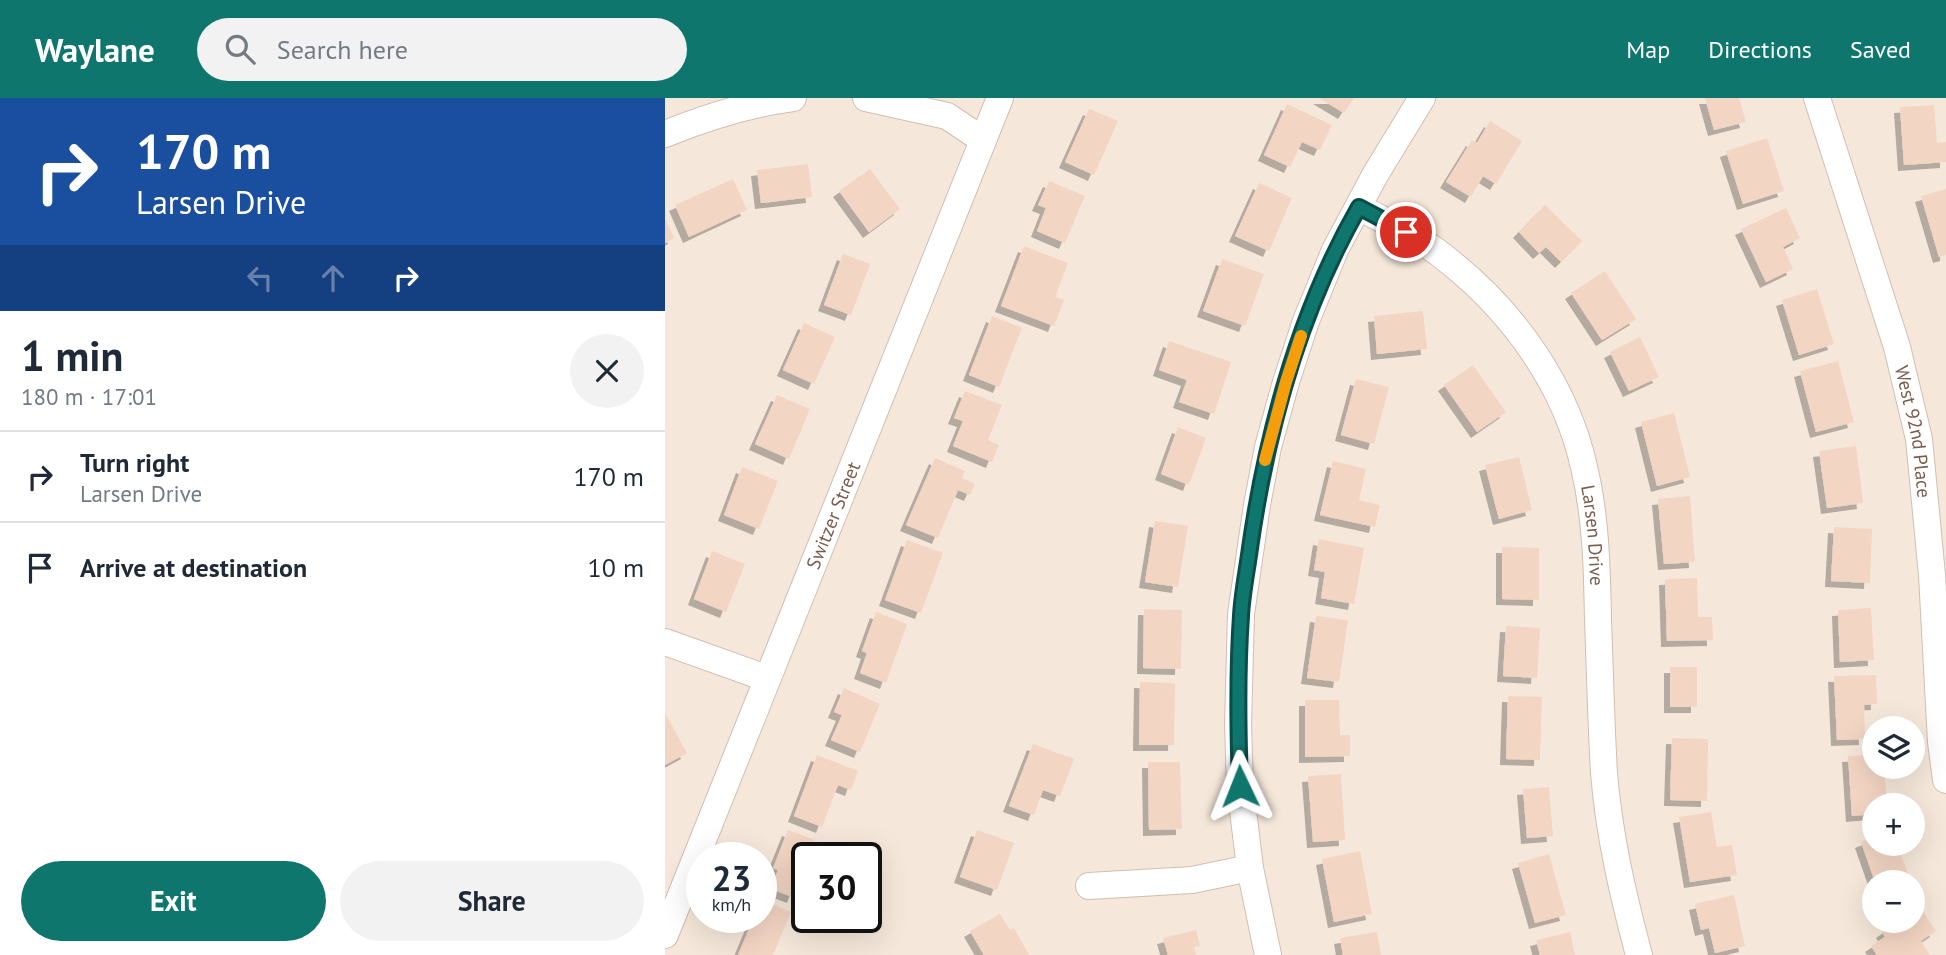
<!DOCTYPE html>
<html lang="en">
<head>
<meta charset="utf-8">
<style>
  :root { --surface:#fff; --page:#f2f2f3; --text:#1f2937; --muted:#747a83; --line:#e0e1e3; --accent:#0f766e }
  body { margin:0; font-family:"PT Sans",sans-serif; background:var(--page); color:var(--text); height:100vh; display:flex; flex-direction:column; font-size:26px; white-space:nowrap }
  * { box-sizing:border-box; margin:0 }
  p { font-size:23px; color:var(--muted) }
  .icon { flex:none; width:38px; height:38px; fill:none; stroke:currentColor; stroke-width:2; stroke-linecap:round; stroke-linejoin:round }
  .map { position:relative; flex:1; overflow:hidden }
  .panel { display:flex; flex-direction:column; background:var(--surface); width:665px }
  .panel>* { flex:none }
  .banner { background:#1a4fa0; color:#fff; overflow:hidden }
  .fabs { position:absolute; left:1197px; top:618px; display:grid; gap:14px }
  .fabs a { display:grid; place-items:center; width:63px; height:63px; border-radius:50%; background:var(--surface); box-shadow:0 7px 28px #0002; font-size:35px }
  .speed { position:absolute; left:21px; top:744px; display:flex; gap:14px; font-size:35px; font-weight:700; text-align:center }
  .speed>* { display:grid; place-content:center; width:91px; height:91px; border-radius:50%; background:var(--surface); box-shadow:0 7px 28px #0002; line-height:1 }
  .speed small { font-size:18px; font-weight:400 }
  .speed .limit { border:4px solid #111; border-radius:10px; background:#fff; color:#111 }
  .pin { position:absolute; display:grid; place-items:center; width:60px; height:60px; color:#fff; margin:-30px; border:4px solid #fff; border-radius:50%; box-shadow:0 2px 7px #0007 }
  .me { position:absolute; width:77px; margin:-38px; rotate:358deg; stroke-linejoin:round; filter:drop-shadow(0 0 5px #0008) }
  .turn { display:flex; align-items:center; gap:24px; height:147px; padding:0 21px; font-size:32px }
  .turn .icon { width:91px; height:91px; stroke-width:2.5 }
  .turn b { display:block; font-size:49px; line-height:60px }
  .lanes { display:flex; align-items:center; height:66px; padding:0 21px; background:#0003; justify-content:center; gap:35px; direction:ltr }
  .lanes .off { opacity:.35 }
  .round { display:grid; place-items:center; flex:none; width:74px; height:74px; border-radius:37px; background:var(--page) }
  .head { display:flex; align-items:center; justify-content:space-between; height:119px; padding:0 21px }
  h1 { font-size:42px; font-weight:700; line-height:52px }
  .action { display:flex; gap:14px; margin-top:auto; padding:14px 21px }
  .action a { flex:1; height:80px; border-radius:42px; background:var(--accent); color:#fff; font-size:28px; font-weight:700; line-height:80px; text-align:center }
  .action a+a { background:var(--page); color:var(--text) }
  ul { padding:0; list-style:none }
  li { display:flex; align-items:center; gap:21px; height:91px; padding:0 21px; border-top:2px solid var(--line) }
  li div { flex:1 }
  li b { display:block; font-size:26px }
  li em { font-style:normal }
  header { display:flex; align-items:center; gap:42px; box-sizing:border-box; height:98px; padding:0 35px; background:var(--accent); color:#fff }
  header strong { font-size:33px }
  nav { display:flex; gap:38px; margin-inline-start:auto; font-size:24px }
  .search { width:490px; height:63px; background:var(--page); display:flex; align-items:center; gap:18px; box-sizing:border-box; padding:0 24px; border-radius:38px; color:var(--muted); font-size:26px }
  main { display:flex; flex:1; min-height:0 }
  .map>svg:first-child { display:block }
  .residential { fill:#f5e8da; fill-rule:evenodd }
  .building { fill:#f3d5c3; filter:url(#shadow) }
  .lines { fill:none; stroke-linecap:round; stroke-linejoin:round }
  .minor-casing { stroke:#d1beb0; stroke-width:28 }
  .minor { stroke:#fff; stroke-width:26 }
  .route-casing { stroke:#0a4d48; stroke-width:18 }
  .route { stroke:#0f766e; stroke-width:12 }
  .slow { stroke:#f59e0b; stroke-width:12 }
  .labels { text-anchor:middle; stroke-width:7; stroke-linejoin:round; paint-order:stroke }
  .street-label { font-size:19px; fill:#7a5c4d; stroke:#fffaf3 }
</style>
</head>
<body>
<header>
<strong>Waylane</strong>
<div class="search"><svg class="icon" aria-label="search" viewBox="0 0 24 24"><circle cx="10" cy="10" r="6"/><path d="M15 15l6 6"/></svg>Search here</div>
<nav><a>Map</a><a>Directions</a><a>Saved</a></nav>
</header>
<main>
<section class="panel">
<div class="banner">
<div class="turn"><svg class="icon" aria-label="right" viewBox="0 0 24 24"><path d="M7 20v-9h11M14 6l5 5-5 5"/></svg><div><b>170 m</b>Larsen Drive</div></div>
<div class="lanes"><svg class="icon off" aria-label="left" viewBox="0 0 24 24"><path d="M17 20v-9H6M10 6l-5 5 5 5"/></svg><svg class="icon off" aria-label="ahead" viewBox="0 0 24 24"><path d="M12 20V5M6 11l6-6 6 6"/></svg><svg class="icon" aria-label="right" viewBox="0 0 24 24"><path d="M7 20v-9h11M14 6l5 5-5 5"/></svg></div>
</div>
<div class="head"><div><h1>1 min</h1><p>180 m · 17:01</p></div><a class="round"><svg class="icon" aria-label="close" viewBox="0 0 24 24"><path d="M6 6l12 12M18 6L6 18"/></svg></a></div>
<ul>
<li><svg class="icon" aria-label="right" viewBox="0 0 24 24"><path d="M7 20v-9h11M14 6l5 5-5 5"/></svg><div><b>Turn right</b><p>Larsen Drive</p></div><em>170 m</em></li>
<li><svg class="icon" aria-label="arrive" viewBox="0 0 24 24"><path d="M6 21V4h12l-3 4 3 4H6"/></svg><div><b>Arrive at destination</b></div><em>10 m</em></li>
</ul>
<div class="action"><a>Exit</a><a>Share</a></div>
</section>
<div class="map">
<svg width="1281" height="857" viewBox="0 0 1281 857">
  <defs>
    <filter id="shadow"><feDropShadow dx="-6" dy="6" stdDeviation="0" flood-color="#0004"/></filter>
  </defs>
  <rect width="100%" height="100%" fill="#fdf6ec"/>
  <path class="residential" d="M0,0H1281V857H0ZM1209,630H1248V668H1209ZM1209,707H1248V746H1209ZM37,760H96V819H37ZM142,760H201V819H142ZM1209,784H1248V822H1209Z"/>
  <g class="building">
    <polygon points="654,0 689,0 679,15"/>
    <polygon points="1040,0 1074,0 1081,24 1049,32"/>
    <polygon points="622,6 667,27 655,52 637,44 625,69 599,57"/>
    <polygon points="1269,7 1272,45 1281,44 1281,64 1239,67 1235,9"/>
    <polygon points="424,11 453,23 429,77 400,64"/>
    <polygon points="825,23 857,43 831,86 818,78 806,99 781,84 807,42 812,45"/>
    <polygon points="1102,40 1119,93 1078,106 1061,53"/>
    <polygon points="143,66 147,99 96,105 92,72"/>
    <polygon points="205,71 235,111 204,134 174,93"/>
    <polygon points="68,81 82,112 24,139 10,107"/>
    <polygon points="384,83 420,98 400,145 372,133 381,110 373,107"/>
    <polygon points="594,85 627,100 604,153 570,138"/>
    <polygon points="1281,91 1281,157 1274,159 1256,98"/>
    <polygon points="880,107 917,143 896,164 881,149 874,155 854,134"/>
    <polygon points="1121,110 1135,140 1118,149 1128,171 1101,184 1076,131"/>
    <polygon points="0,121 9,140 0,145"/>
    <polygon points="359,148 403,165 390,199 399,202 389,228 336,208"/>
    <polygon points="178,156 205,166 186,217 159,207"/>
    <polygon points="557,161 599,176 580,228 538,213"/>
    <polygon points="940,173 971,221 937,242 906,195"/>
    <polygon points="1152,191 1169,246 1134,257 1117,202"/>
    <polygon points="758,213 762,251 712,256 709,218"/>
    <polygon points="327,218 357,230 334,289 304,277"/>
    <polygon points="139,225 170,239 149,286 118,272"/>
    <polygon points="975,239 994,279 964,293 945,254"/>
    <polygon points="504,243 566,264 549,316 514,304 522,282 494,272"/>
    <polygon points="1173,263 1189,324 1151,334 1135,273"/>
    <polygon points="808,267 841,314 812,334 779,287"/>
    <polygon points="691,281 724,289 709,346 676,337"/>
    <polygon points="300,293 337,307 323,342 334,347 327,364 288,348 298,323 289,320"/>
    <polygon points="112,297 145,311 124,361 90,346"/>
    <polygon points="1009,315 1025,379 992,388 976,324"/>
    <polygon points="513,329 541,340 524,387 496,376"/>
    <polygon points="1191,348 1198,405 1162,410 1154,353"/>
    <polygon points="854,359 867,412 834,421 820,367"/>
    <polygon points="270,360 300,373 297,380 310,386 305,397 293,392 273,440 241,427"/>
    <polygon points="668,363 701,371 694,402 715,407 710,429 655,417"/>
    <polygon points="77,369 113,383 94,431 59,417"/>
    <polygon points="1025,398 1030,464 999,466 993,401"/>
    <polygon points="490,423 523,428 513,489 480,484"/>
    <polygon points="1169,429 1207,431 1205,485 1166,483"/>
    <polygon points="654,441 699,450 689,506 656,500 660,474 649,472"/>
    <polygon points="242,442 278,455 256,515 220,502"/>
    <polygon points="837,449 874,450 874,502 837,501"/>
    <polygon points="47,453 80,466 61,514 29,501"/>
    <polygon points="1032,480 1033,519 1047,519 1048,542 1002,543 1000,481"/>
    <polygon points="1206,510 1209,562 1175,564 1173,512"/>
    <polygon points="479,511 517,512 516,571 478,570"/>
    <polygon points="211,514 242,526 221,585 195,575 202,555 197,553"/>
    <polygon points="651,518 683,522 674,584 642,580"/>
    <polygon points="841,528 875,530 872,580 838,578"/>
    <rect x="1005" y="569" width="27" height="40"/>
    <polygon points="1211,577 1212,606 1199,607 1200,641 1172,642 1169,578"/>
    <polygon points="475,584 510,585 509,647 474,647"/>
    <polygon points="179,590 215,606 195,654 166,642 177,617 169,614"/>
    <polygon points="843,598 877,599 875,662 841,661"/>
    <polygon points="640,602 674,602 675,637 685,637 685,658 640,659"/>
    <polygon points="0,615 22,655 0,667"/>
    <polygon points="1007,640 1043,641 1042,703 1005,702"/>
    <polygon points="368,646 409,661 395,698 378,692 369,717 344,708"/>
    <polygon points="152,657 193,673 186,692 173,687 157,729 129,718"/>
    <polygon points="1209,657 1209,668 1219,668 1222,707 1209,707 1209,716 1187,718 1183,658"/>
    <polygon points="483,664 515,664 517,731 484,732"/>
    <polygon points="676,676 680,742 648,744 643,678"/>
    <polygon points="884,689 888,738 862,740 858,691"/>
    <polygon points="1046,714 1052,749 1067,747 1072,777 1025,784 1014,719"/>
    <polygon points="123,732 150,742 128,799 106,791 113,772 108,770"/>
    <polygon points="312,732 349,745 332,792 295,779"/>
    <polygon points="1209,739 1209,746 1232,746 1246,784 1210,784 1196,744"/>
    <polygon points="695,753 707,816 669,824 657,761"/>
    <polygon points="884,756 901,817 870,825 853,765"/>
    <polygon points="1069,797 1080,848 1050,855 1044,830 1036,832 1030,806"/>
    <polygon points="96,801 126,814 108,857 73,857 89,819 96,819"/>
    <polygon points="1255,809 1271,833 1256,843 1265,857 1212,857 1206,848 1220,839 1217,834 1234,822 1248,822 1248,814"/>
    <polygon points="335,816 345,832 349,830 364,857 319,857 305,833"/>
    <polygon points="531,832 535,848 529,849 531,857 503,857 498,840"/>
    <polygon points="712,834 716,857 678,857 675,840"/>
    <polygon points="905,834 910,857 875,857 871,842"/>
  </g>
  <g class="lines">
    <defs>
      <g id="minor">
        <polyline points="201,0 282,18 318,42"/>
        <path id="s1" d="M1152,0L1232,249L1254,341L1267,477L1276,644L1281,682"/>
        <path d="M0,36C42,19 83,6 128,0"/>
        <path id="s2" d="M694,109C725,126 758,141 785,164C849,215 901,288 919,369C931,419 932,470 933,521C935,573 936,624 939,675C944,737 958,797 974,857"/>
        <polyline points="0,544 101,580"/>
        <polyline points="424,788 527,782 585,770"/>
        <path id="s3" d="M0,837L335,0"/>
        <polyline points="603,857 585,770 575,688 573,627 576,516 592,407 603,349 621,284 641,223 670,152 710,77 757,0"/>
      </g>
    </defs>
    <use href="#minor" class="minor-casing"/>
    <use href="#minor" class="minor"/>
  </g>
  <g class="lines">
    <defs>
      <path id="route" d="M575,688C573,632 572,575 576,518C577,496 582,473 585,450C602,331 634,214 694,109L741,134"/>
    </defs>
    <use href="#route" class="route-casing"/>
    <use href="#route" class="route"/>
    <polyline class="slow" points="600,362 621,284 636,238"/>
  </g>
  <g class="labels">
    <g class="street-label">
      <text dy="7" stroke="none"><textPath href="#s1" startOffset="348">West 92nd Place</textPath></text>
      <text dy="7" stroke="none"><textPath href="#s3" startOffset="452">Switzer Street</textPath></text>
      <text dy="7" stroke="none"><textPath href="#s2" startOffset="425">Larsen Drive</textPath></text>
    </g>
  </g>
</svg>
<div class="fabs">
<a><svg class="icon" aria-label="layers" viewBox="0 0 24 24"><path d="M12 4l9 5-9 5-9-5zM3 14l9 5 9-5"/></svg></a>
<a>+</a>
<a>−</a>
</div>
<div class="speed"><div>23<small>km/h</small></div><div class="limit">30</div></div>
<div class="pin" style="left:741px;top:134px;background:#d93025"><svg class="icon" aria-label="arrive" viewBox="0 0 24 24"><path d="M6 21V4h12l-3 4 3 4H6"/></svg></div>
<svg class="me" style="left:575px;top:688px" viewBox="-20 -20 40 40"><path d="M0-17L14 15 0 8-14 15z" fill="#0f766e" stroke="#fff" stroke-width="4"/></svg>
</div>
</main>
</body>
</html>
